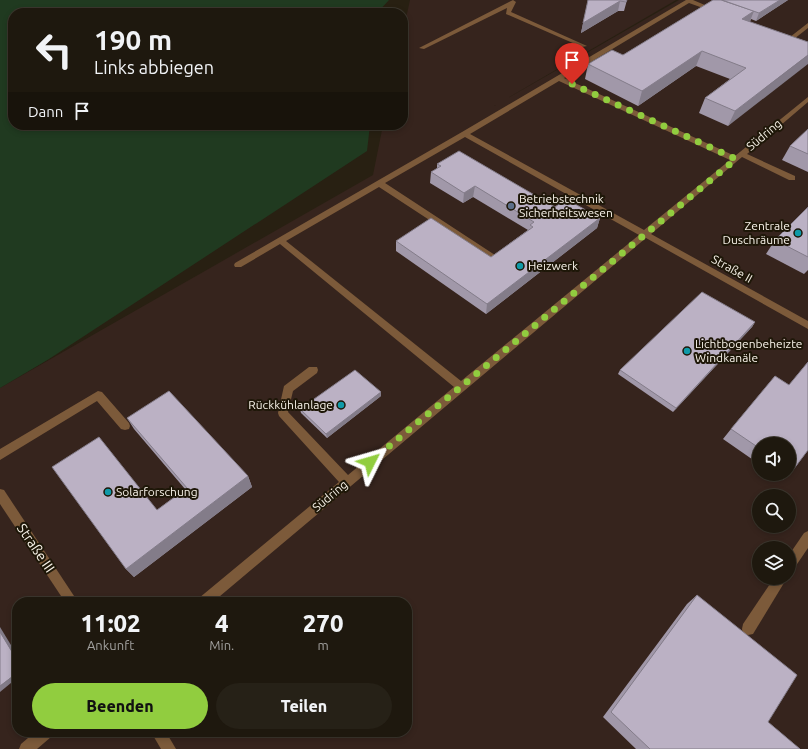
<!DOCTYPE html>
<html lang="de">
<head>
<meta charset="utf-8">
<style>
  :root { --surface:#1e180e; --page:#262117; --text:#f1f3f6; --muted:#a1a09e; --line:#3c372e; --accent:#91cd3f }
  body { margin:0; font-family:Ubuntu,sans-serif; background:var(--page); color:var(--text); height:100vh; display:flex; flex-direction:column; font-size:15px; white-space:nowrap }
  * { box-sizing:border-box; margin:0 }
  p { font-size:13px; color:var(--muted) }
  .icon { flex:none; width:22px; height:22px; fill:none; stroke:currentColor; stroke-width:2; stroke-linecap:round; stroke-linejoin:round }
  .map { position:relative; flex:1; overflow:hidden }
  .details { position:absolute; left:12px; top:597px; width:400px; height:140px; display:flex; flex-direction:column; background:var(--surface); border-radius:16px; box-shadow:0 2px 6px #0003,0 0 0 1px var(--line) }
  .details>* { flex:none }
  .banner { position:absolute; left:8px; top:8px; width:400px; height:122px; border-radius:16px; box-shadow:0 2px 6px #0003,0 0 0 1px var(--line); background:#1e180e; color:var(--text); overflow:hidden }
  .controls { position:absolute; left:752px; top:437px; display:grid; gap:8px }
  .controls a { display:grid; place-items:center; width:44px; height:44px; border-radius:50%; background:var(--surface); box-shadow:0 2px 6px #0003,0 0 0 1px var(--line); font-size:20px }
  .pin { position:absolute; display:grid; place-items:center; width:34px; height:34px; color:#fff; margin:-41px -17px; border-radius:50% 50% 50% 0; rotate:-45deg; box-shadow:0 0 4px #0007 }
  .pin .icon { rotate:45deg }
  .me { position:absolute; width:44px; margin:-22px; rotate:50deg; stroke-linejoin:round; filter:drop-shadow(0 0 3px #0008) }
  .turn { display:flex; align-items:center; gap:14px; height:84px; padding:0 20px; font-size:18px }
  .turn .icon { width:52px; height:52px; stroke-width:2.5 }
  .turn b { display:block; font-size:28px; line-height:34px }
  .then { display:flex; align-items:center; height:38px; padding:0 20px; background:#0003; gap:8px; font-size:15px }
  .eta { display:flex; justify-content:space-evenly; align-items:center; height:68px; text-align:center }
  .eta b { font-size:24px; font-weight:800; line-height:28px }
  .action { display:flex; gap:8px; margin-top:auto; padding:8px 20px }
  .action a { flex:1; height:46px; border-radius:24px; background:var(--accent); color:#111; font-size:16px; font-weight:800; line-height:46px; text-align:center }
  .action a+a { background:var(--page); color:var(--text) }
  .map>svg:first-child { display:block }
  .industrial { fill:#36241d; fill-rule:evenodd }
  .green { fill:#203a20 }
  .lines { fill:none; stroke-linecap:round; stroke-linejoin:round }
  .minor { fill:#7c5a3a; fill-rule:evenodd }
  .wall { fill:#a198a9 }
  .shaded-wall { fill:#837c89 }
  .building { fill:#bbb1c4; stroke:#837c89 }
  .route { stroke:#91cd3f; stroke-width:7; stroke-dasharray:0 12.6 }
  .service-dot { fill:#5c6f8a; stroke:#1e1708; stroke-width:1.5 }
  .culture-dot { fill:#0f9aa8; stroke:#1e1708; stroke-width:1.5 }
  .labels { text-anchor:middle; stroke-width:4; stroke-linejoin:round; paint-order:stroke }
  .street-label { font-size:12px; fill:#f8f3e9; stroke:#1e1708 }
  .poi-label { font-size:12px; fill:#f8f3e9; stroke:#1e1708; text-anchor:start }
  .near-street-label { font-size:14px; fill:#f8f3e9; stroke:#1e1708 }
</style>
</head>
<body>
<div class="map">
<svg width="808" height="749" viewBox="0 0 808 749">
  <rect width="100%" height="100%" fill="#282012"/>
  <path class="industrial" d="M410,0H676L494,106L679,0H808V749H0V388L373,175L383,125H403V32ZM759,444H789V474H759ZM759,496H789V526H759ZM759,548H789V578H759ZM17,602H407V732H17Z"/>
  <polygon class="green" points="0,0 389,0 377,13 13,13 13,125 370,125 367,151 49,359 0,388"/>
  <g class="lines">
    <g class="minor">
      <polygon points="513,0 516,2 511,12 587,46 582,47 506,14 507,8 424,49 419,48"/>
      <path d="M686,0H693L719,11L714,12L689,3L564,78L735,156L808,97V102L747,154L795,176V180H789L742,157L651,234L808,321V329L646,238L213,602H197L199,598L339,482L279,416L278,413L284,386L309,367H317L318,370L317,373L293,391L288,412L348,475L454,387L280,244L241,267H235L234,265L235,263L462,132ZM559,81L730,160L644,230L470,134ZM465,137L639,235L461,381L286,241L379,187L492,261H498L499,259L498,257L385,183Z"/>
      <polygon points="808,23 808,28 794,39 790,39 790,37"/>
      <polygon points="98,391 102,392 129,423 130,426 129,429 125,430 121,429 97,401 0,460 0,449"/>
      <polygon points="0,489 4,490 78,602 65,602 0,504"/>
      <polygon points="808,531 808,548 793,570 789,572 789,555 804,533"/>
      <polygon points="774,578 787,578 753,634 748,635 743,634 742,629 743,624"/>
      <polygon points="35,732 53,732 51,737 37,749 19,749 21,744"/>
      <polygon points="151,732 166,732 176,749 161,749"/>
    </g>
  </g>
  <g class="wall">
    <polygon points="588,0 627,0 624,11 618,11 581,33"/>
    <polygon points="713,0 788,0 756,21 751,19 750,22 808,42 728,126 699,113 705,98 730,79 696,66 638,106 585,79 588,64 623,55"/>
    <polygon points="808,129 808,172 782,160 790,146"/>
    <polygon points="437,164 555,207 600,218 597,228 486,314 396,251 396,241 491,257 528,230 473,197 463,203 430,183 431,172 437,169"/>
    <polygon points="808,207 808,270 804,274 766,254 775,240"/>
    <polygon points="755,322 752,327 673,412 618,374 620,370"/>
    <polygon points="808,362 808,450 793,470 789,474 789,444 759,444 759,464 723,439 731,429 775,376 789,385"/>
    <polygon points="381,396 327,438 301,413 300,409"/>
    <polygon points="127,418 248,476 252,487 134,577 126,569 157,510 185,489 134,429"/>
    <polygon points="774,474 789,474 783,480"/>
    <polygon points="697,595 768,722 800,749 636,749 603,717 687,604"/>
  </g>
  <g class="shaded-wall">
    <polygon points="780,0 788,0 756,21 759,13"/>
    <polygon points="620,1 618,11 581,33 583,23"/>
    <polygon points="754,11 748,26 742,19"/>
    <polygon points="702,51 696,66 638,106 642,91"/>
    <polygon points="808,55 808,64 728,126 735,111"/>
    <polygon points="475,186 473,197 463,203 464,193"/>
    <polygon points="600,218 597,228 486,314 487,304"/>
    <polygon points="755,322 752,327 673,412 676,408"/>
    <polygon points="381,392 381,396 327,438 326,434"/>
    <polygon points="248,476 252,487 134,577 126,569"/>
    <polygon points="0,627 17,655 17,660 0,632"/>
    <polygon points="17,673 17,678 0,692 0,686"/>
  </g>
  <g class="building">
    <polygon points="588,0 627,0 626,2 620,1 583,23"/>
    <polygon points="713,0 721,0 754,11 742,19 808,42 808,55 735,111 705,98 746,68 702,51 642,91 588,64 612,50 623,55"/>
    <polygon points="722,0 780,0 759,13"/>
    <polygon points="808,129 808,154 790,146"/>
    <polygon points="459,151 555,207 566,199 600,218 487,304 396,241 431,218 491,257 533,227 530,225 534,222 475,186 464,193 431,172 441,166 437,164"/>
    <polygon points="808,207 808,257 775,240"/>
    <polygon points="702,292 755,322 676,408 620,370"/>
    <polygon points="808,362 808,450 793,470 789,468 789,444 759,444 759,448 731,429 775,376 789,385"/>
    <polygon points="355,370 381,392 326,434 300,409"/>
    <polygon points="169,391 248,476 126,569 52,467 99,437 157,510 187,488 127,418"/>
    <polygon points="697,595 797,675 768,722 800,749 650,749 611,712"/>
    <polygon points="0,632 17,660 17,673 0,686"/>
  </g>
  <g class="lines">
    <polyline class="route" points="370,462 736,159 572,84"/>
  </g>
  <circle class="service-dot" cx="511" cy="206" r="4"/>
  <g class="culture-dot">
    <circle cx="798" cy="233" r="4"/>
    <circle cx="520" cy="266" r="4"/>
    <circle cx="687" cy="351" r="4"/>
    <circle cx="341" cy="405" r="4"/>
    <circle cx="108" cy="492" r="4"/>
  </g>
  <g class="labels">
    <g class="street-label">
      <text transform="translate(764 135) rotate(-40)" y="4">Südring</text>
      <text transform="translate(732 269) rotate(29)" y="4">Straße II</text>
      <text transform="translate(330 496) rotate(-40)" y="4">Südring</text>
    </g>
    <g class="poi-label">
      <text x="519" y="203">Betriebstechnik<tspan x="519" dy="14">Sicherheitswesen</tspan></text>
      <text x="790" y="230" text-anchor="end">Zentrale<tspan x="790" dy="14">Duschräume</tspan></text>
      <text x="528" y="270">Heizwerk</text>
      <text x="695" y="348">Lichtbogenbeheizte<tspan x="695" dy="14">Windkanäle</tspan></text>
      <text x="333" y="409" text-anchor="end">Rückkühlanlage</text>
      <text x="116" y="496">Solarforschung</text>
    </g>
    <g class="near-street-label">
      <text transform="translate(36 548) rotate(56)" y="5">Straße III</text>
    </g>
  </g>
</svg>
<div class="controls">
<a><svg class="icon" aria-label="sound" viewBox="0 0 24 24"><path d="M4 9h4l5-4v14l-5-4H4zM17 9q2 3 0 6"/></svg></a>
<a><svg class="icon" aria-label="search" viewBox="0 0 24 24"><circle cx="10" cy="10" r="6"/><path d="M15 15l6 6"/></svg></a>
<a><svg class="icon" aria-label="layers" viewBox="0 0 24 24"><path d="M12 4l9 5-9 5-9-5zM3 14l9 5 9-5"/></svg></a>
</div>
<div class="pin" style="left:572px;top:84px;background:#d93025"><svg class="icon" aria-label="arrive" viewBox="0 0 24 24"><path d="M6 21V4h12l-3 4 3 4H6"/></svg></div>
<svg class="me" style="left:370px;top:462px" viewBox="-20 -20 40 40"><path d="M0-17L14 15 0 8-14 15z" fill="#91cd3f" stroke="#fff" stroke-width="4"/></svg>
<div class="banner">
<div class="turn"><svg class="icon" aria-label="left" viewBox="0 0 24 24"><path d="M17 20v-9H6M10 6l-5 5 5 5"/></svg><div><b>190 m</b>Links abbiegen</div></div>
<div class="then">Dann<svg class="icon" aria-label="arrive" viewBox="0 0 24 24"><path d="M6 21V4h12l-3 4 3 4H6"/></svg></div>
</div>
<section class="details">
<div class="eta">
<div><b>11:02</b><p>Ankunft</p></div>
<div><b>4</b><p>Min.</p></div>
<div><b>270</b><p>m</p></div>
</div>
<div class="action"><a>Beenden</a><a>Teilen</a></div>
</section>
</div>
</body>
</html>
